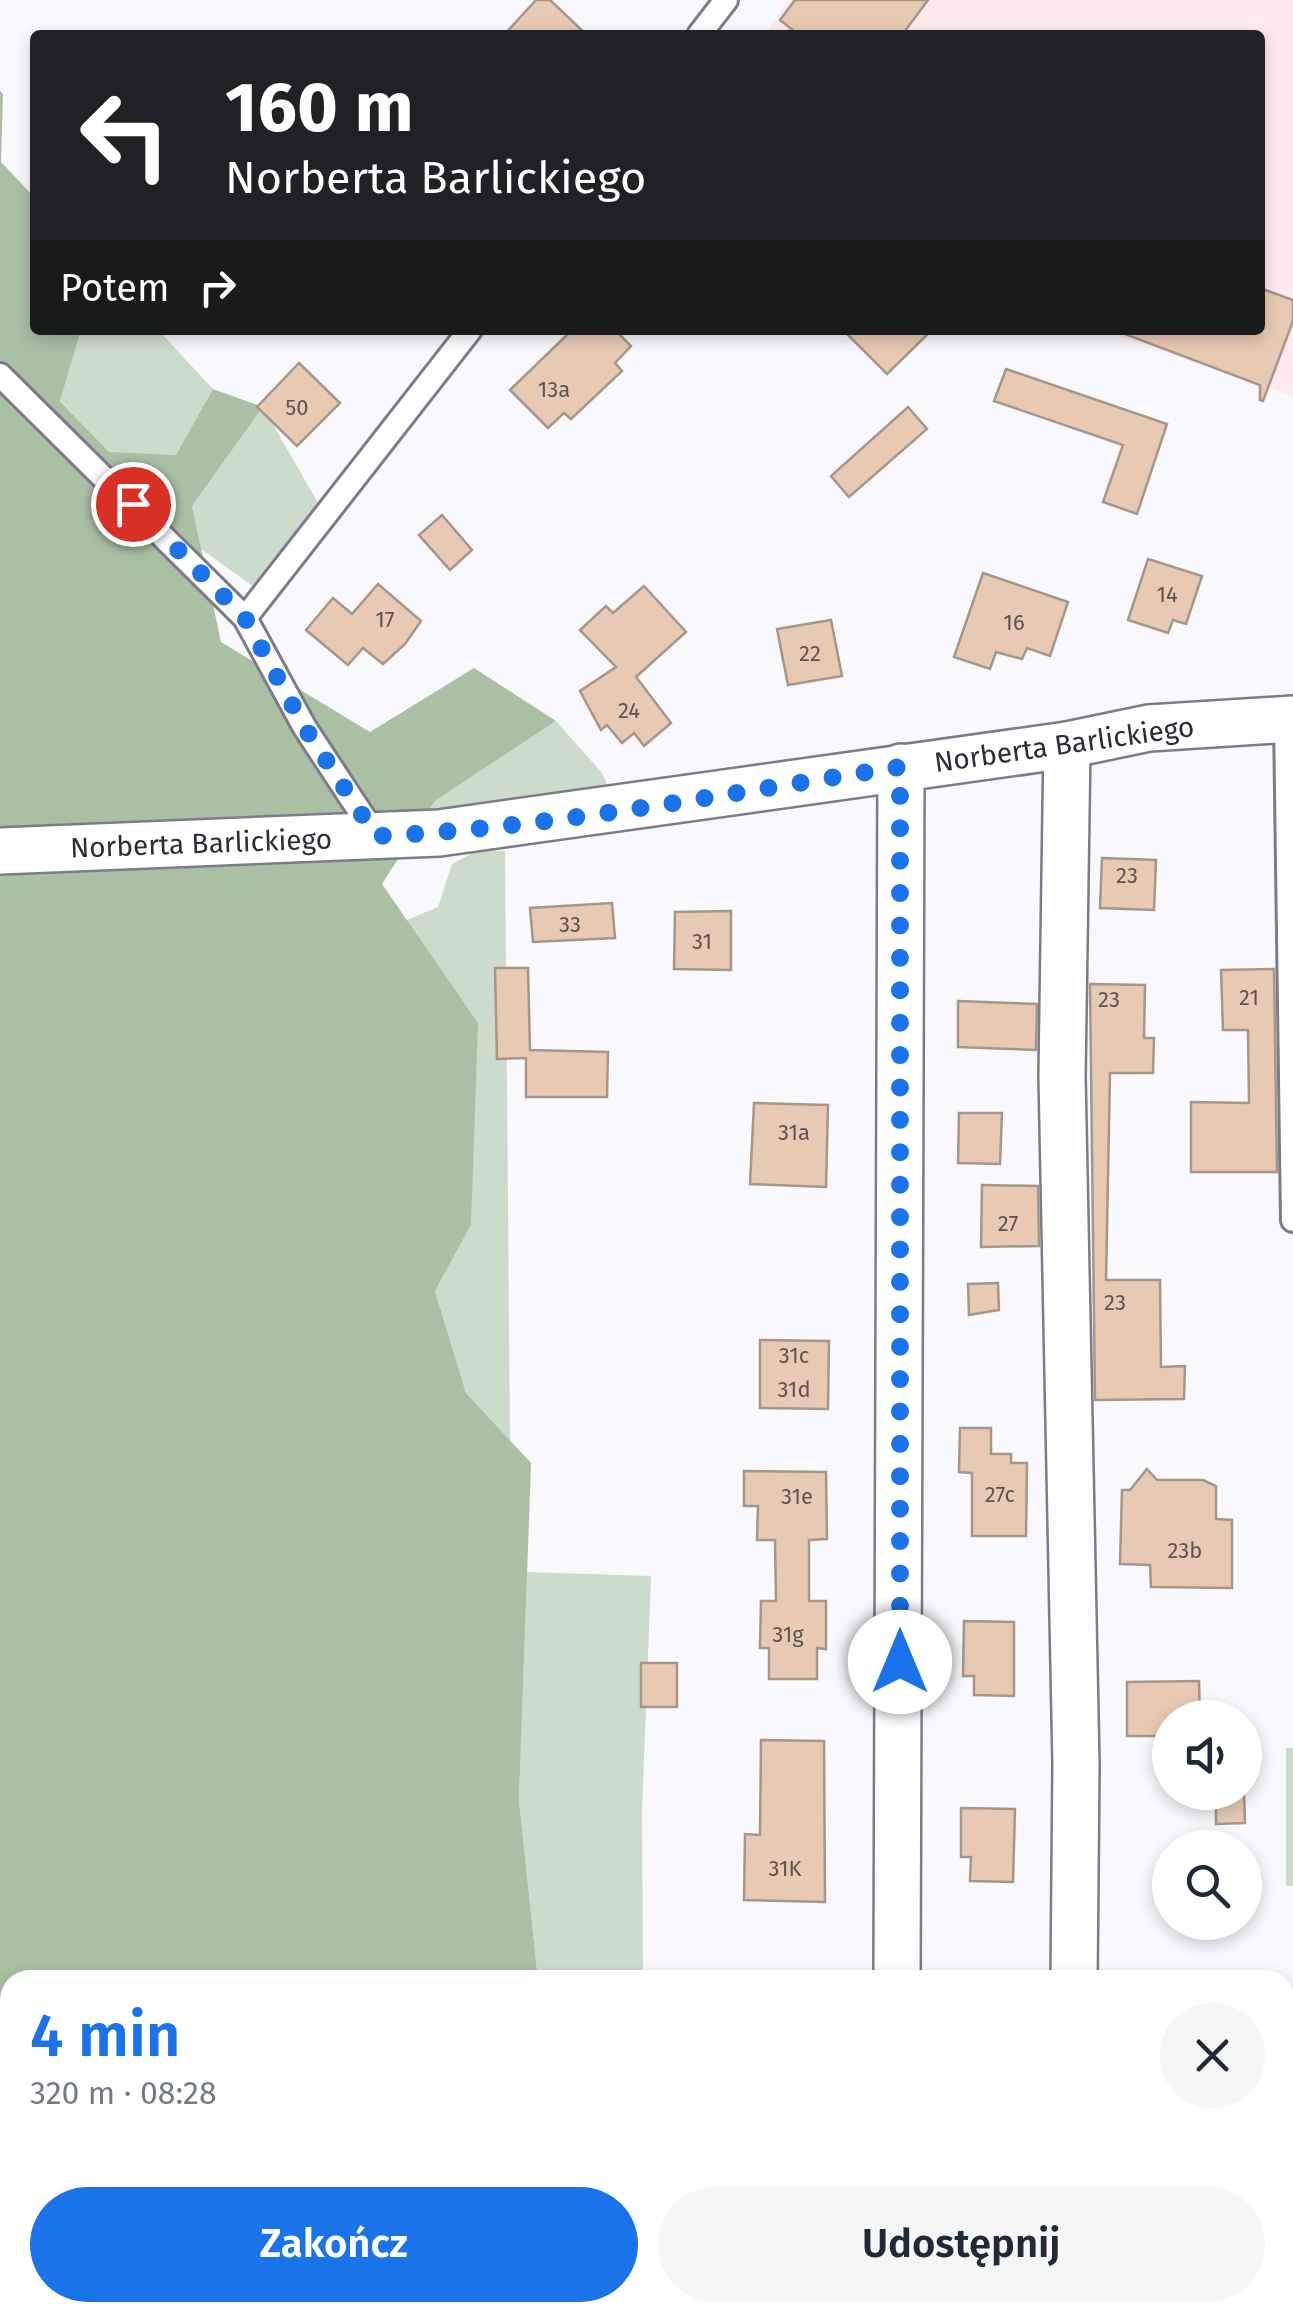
<!DOCTYPE html>
<html lang="pl">
<head>
<meta charset="utf-8">
<style>
  :root { --surface:#fff; --page:#f6f6f7; --text:#1f2937; --muted:#747a83; --accent:#1a73e8 }
  body { margin:0; font-family:"Fira Sans",sans-serif; background:var(--page); color:var(--text); height:100vh; display:flex; flex-direction:column; font-size:38px; white-space:nowrap }
  * { box-sizing:border-box; margin:0 }
  p { font-size:32px; color:var(--muted) }
  .icon { flex:none; width:55px; height:55px; fill:none; stroke:currentColor; stroke-width:2; stroke-linecap:round; stroke-linejoin:round }
  .map { position:relative; flex:1; overflow:hidden }
  .panel { position:absolute; left:0px; top:1970px; width:1295px; height:352px; display:flex; flex-direction:column; background:var(--surface); border-radius:30px 30px 0 0; box-shadow:0 5px 15px #0003 }
  .panel>* { flex:none }
  .hud { position:absolute; left:30px; top:30px; width:1235px; height:305px; border-radius:10px; box-shadow:0 5px 15px #0003; background:#202124; color:#fff; overflow:hidden }
  .tools { position:absolute; left:1152px; top:1700px; display:grid; gap:20px }
  .tools a { display:grid; place-items:center; width:110px; height:110px; border-radius:50%; background:var(--surface); box-shadow:0 5px 15px #0003; font-size:50px }
  .pin { position:absolute; display:grid; place-items:center; width:85px; height:85px; color:#fff; margin:-42px; border:5px solid #fff; border-radius:50%; box-shadow:0 2px 10px #0007 }
  .me { position:absolute; width:110px; margin:-55px; rotate:0deg; stroke-linejoin:round; filter:drop-shadow(0 0 8px #0008) }
  .turn { display:flex; align-items:center; gap:35px; height:210px; padding:0 30px; font-size:45px }
  .turn .icon { width:130px; height:130px; stroke-width:2.5 }
  .turn b { display:block; font-size:70px; line-height:85px }
  .then { display:flex; align-items:center; height:95px; padding:0 30px; background:#0003; gap:20px; font-size:38px }
  .round { display:grid; place-items:center; flex:none; width:105px; height:105px; border-radius:52px; background:var(--page) }
  .headline { display:flex; align-items:center; justify-content:space-between; height:170px; padding:0 30px }
  h1 { font-size:60px; font-weight:600; line-height:75px; color:var(--accent) }
  .primary-button { display:flex; gap:20px; margin-top:auto; padding:20px 30px }
  .primary-button a { flex:1; height:115px; border-radius:60px; background:var(--accent); color:#fff; font-size:40px; font-weight:600; line-height:115px; text-align:center }
  .primary-button a+a { background:var(--page); color:var(--text) }
  .map>svg:first-child { display:block }
  .industrial { fill:#fee9ee }
  .green { fill:#ccdcca }
  .forest { fill:#a9c0a5 }
  .building { fill:#e8cab4; stroke:#a6968a; stroke-width:2.5 }
  .lines { fill:none; stroke-linecap:round; stroke-linejoin:round }
  .service-casing { stroke:#7f7a8b; stroke-width:28 }
  .minor-casing { stroke:#7f7a8b; stroke-width:50 }
  .service { stroke:#fff; stroke-width:22 }
  .minor { stroke:#fff; stroke-width:45 }
  .route { stroke:#1a73e8; stroke-width:18; stroke-dasharray:0 32.4 }
  .labels { text-anchor:middle; stroke-width:8; stroke-linejoin:round; paint-order:stroke }
  .number-label { font-size:22px; fill:#5c5454 }
  .street-label { font-size:28px; fill:#2e2c34; stroke:#fff }
</style>
</head>
<body>
<div class="map">
<svg width="1293" height="2322" viewBox="0 0 1293 2322">
  <rect width="100%" height="100%" fill="#f9f8fc"/>
  <polygon class="industrial" points="789,0 1293,0 1293,396 1100,330 1260,330 1260,35 763,35"/>
  <g class="green">
    <polygon points="81,330 158,330 213,389 177,455 109,453 60,400"/>
    <polygon points="263,407 322,510 254,587 201,549 192,506"/>
    <polygon points="556,721 602,773 610,791 425,818 435,801"/>
    <polygon points="478,850 505,851 510,1441 466,1393 435,1291 471,1225 407,920 438,907 452,864"/>
    <polygon points="527,1572 651,1576 642,1812 643,1980 538,1980 519,1800"/>
    <rect x="1286" y="1748" width="7" height="138"/>
    <polygon points="1288,2062 1293,2062 1293,2322 1291,2322"/>
    <polygon points="504,2313 645,2313 645,2322 509,2322"/>
  </g>
  <polygon class="forest" points="0,91 3,94 1,162 35,198 35,330 81,330 60,401 109,452 176,455 213,389 263,407 192,506 221,642 370,732 474,668 556,721 435,801 382,884 478,1023 471,1225 435,1291 466,1393 531,1463 519,1800 538,1980 10,1980 10,2312 504,2312 509,2322 0,2322"/>
  <g class="building">
    <polygon points="536,0 550,0 587,35 504,35"/>
    <polygon points="795,0 928,0 902,35 799,35 780,20"/>
    <polygon points="1260,288 1293,300 1293,321 1263,401 1260,400 1260,385 1122,333 1122,330 1260,330"/>
    <polygon points="572,330 615,330 631,346 615,363 622,371 571,419 564,413 548,428 510,390"/>
    <polygon points="843,330 932,330 887,374"/>
    <polygon points="299,363 340,403 297,446 257,407"/>
    <polygon points="1006,369 1167,424 1137,514 1103,502 1123,445 994,401"/>
    <polygon points="908,407 927,429 849,497 831,476"/>
    <polygon points="442,515 472,550 450,570 419,535"/>
    <polygon points="1148,559 1202,576 1186,624 1173,620 1168,633 1128,620"/>
    <polygon points="983,573 1068,602 1050,656 1027,648 1022,659 996,652 990,669 954,657"/>
    <polygon points="378,584 421,621 405,644 383,664 363,648 348,665 306,630 333,598 352,614"/>
    <polygon points="644,586 686,632 636,677 671,723 644,746 634,733 622,743 607,725 601,730 580,691 616,667 580,630 606,606 613,613"/>
    <polygon points="831,620 842,676 788,685 777,629"/>
    <polygon points="1102,858 1156,860 1154,910 1100,908"/>
    <polygon points="612,903 615,938 533,942 530,908"/>
    <polygon points="731,911 731,970 674,969 675,912"/>
    <polygon points="495,968 528,968 530,1050 608,1052 607,1097 526,1097 526,1058 497,1059"/>
    <polygon points="1274,969 1277,1172 1191,1172 1191,1102 1249,1103 1248,1030 1223,1030 1221,970"/>
    <polygon points="1090,984 1145,985 1144,1038 1154,1038 1153,1073 1110,1073 1106,1280 1160,1280 1161,1367 1185,1366 1184,1399 1095,1400"/>
    <polygon points="958,1001 1037,1004 1036,1050 958,1047"/>
    <polygon points="754,1103 828,1105 826,1187 750,1184"/>
    <polygon points="959,1113 1002,1113 1000,1164 958,1163"/>
    <polygon points="982,1185 1038,1186 1039,1246 981,1247"/>
    <polygon points="998,1283 999,1310 969,1315 968,1284"/>
    <polygon points="760,1340 829,1341 828,1409 760,1408"/>
    <polygon points="960,1428 991,1428 991,1454 1011,1454 1011,1463 1027,1463 1026,1536 972,1536 972,1473 959,1472"/>
    <polygon points="1147,1469 1157,1480 1203,1480 1216,1486 1216,1519 1232,1520 1232,1588 1151,1587 1150,1565 1120,1564 1122,1490 1130,1490"/>
    <polygon points="744,1471 826,1472 827,1539 809,1540 809,1601 826,1601 826,1649 817,1648 817,1679 769,1679 769,1648 760,1648 761,1601 776,1601 775,1540 757,1540 758,1506 744,1506"/>
    <polygon points="964,1621 1014,1622 1014,1696 974,1695 974,1676 963,1676"/>
    <rect x="641" y="1663" width="36" height="44"/>
    <polygon points="1199,1681 1200,1718 1170,1718 1170,1736 1127,1736 1127,1682"/>
    <polygon points="761,1740 824,1741 825,1902 744,1900 745,1834 760,1835"/>
    <polygon points="1216,1792 1244,1792 1245,1823 1216,1824"/>
    <polygon points="961,1808 1015,1809 1013,1882 970,1881 971,1857 961,1857"/>
  </g>
  <g class="lines">
    <defs>
      <g id="service">
        <polyline points="699,35 726,0"/>
        <polyline points="0,375 245,618 470,330"/>
        <polyline points="245,618 305,728 376,836"/>
        <polyline points="1286,720 1293,1220"/>
      </g>
      <g id="minor">
        <polyline points="1067,745 1062,1076 1076,1765 1074,1980"/>
        <polyline points="0,851 439,833 1067,745 1149,728 1293,719"/>
        <polyline points="897,1980 901,767"/>
        <polyline points="895,2322 895,2312"/>
        <polyline points="1071,2322 1072,2312"/>
      </g>
    </defs>
    <use href="#service" class="service-casing"/>
    <use href="#minor" class="minor-casing"/>
    <use href="#service" class="service"/>
    <use href="#minor" class="minor"/>
  </g>
  <g class="lines">
    <path class="route" d="M133,504L245,618L305,728L376,836C551,828 727,793 900,767V1662"/>
  </g>
  <g class="labels">
    <g class="number-label">
      <text x="554" y="397">13a</text>
      <text x="297" y="415">50</text>
      <text x="1167" y="602">14</text>
      <text x="385" y="627">17</text>
      <text x="1014" y="630">16</text>
      <text x="810" y="661">22</text>
      <text x="629" y="718">24</text>
      <text x="1127" y="883">23</text>
      <text x="570" y="932">33</text>
      <text x="702" y="949">31</text>
      <text x="1249" y="1005">21</text>
      <text x="1109" y="1007">23</text>
      <text x="794" y="1140">31a</text>
      <text x="1008" y="1231">27</text>
      <text x="1115" y="1310">23</text>
      <text x="794" y="1363">31c</text>
      <text x="794" y="1397">31d</text>
      <text x="1000" y="1502">27c</text>
      <text x="797" y="1504">31e</text>
      <text x="1185" y="1558">23b</text>
      <text x="788" y="1642">31g</text>
      <text x="785" y="1876">31K</text>
    </g>
    <g class="street-label">
      <text transform="translate(1064 744) rotate(-8)" y="10">Norberta Barlickiego</text>
      <text transform="translate(201 843) rotate(-2)" y="10">Norberta Barlickiego</text>
    </g>
  </g>
</svg>
<div class="tools">
<a><svg class="icon" aria-label="sound" viewBox="0 0 24 24"><path d="M4 9h4l5-4v14l-5-4H4zM17 9q2 3 0 6"/></svg></a>
<a><svg class="icon" aria-label="search" viewBox="0 0 24 24"><circle cx="10" cy="10" r="6"/><path d="M15 15l6 6"/></svg></a>
</div>
<div class="pin" style="left:133px;top:504px;background:#d93025"><svg class="icon" aria-label="arrive" viewBox="0 0 24 24"><path d="M6 21V4h12l-3 4 3 4H6"/></svg></div>
<svg class="me" style="left:900px;top:1662px" viewBox="-20 -20 40 40"><circle r="19" fill="#fff"/><path d="M0-13L10 11 0 6-10 11z" fill="#1a73e8"/></svg>
<div class="hud">
<div class="turn"><svg class="icon" aria-label="left" viewBox="0 0 24 24"><path d="M17 20v-9H6M10 6l-5 5 5 5"/></svg><div><b>160 m</b>Norberta Barlickiego</div></div>
<div class="then">Potem<svg class="icon" aria-label="right" viewBox="0 0 24 24"><path d="M7 20v-9h11M14 6l5 5-5 5"/></svg></div>
</div>
<section class="panel">
<div class="headline"><div><h1>4 min</h1><p>320 m · 08:28</p></div><a class="round"><svg class="icon" aria-label="close" viewBox="0 0 24 24"><path d="M6 6l12 12M18 6L6 18"/></svg></a></div>
<div class="primary-button"><a>Zakończ</a><a>Udostępnij</a></div>
</section>
</div>
</body>
</html>
